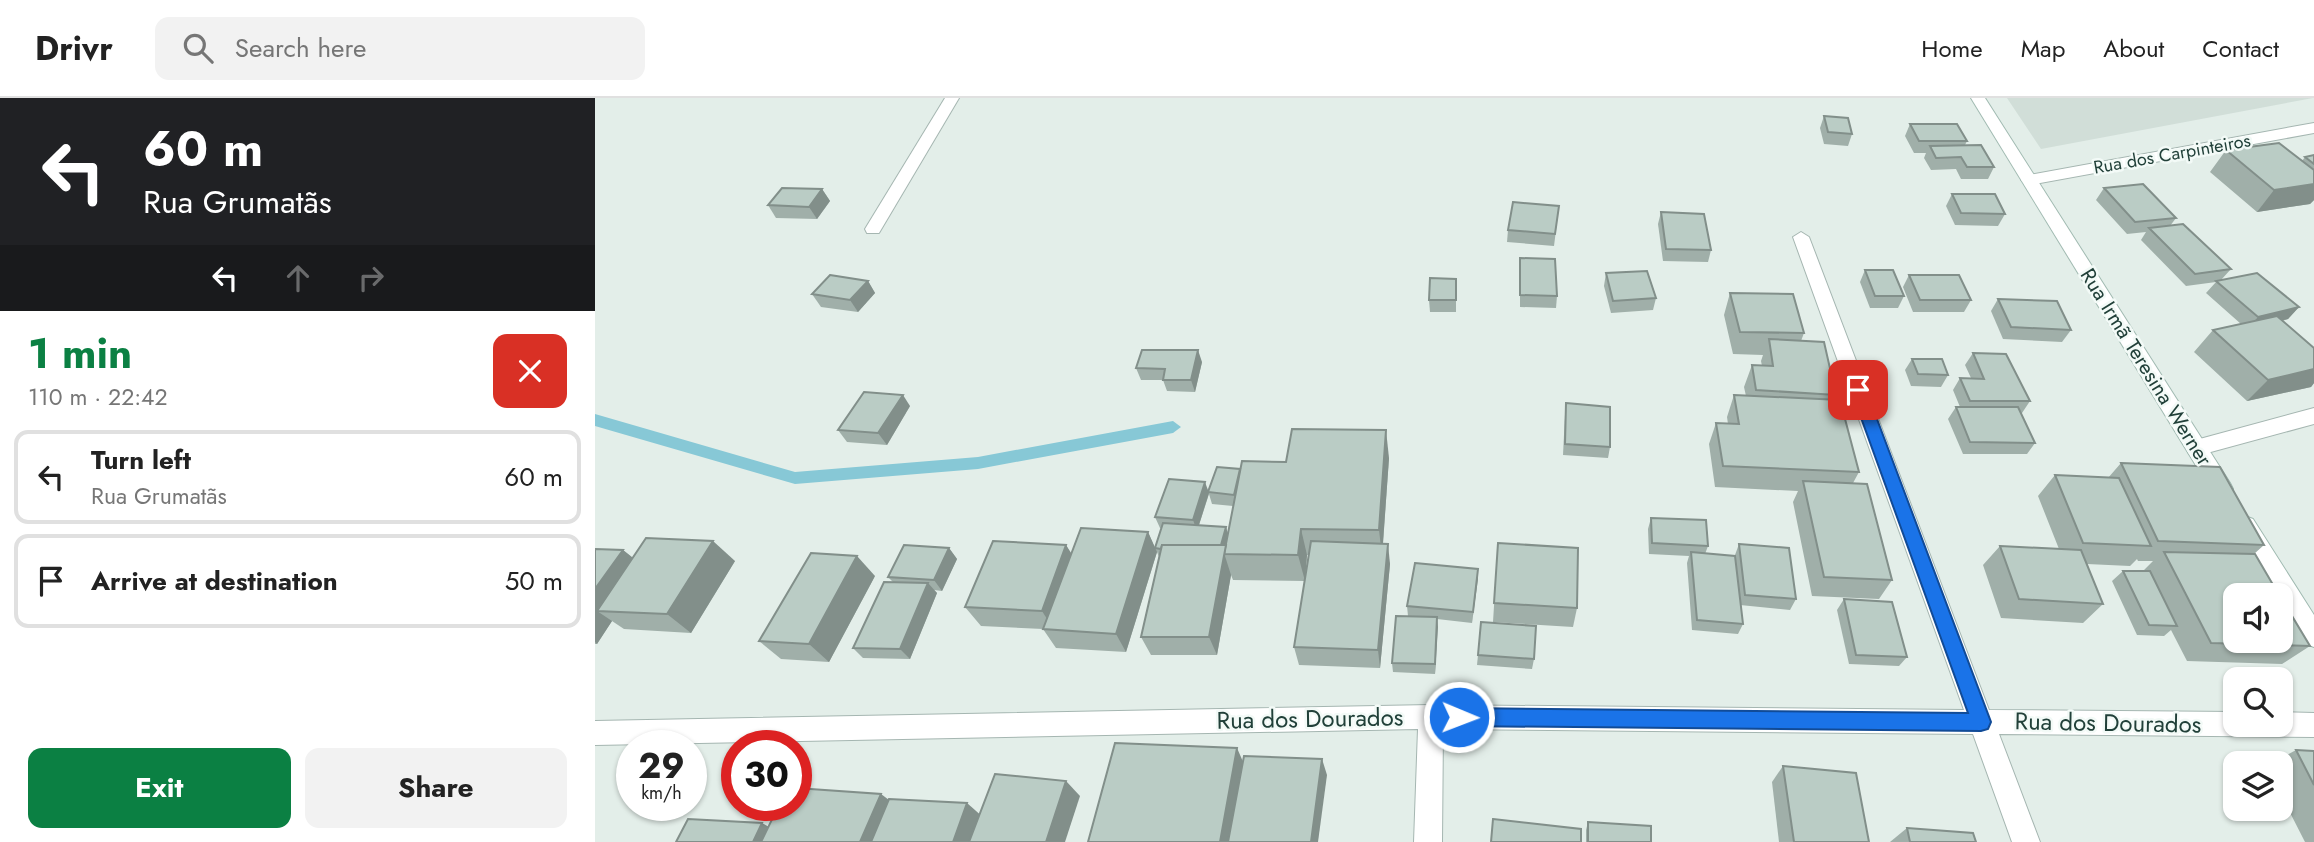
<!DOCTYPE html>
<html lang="en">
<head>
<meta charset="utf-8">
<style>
  :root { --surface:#fff; --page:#f2f2f2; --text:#222; --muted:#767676; --line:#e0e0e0; --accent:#0b8043 }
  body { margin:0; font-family:Jost,sans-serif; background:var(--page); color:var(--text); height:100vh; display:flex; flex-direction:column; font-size:26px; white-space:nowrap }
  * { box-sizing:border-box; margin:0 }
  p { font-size:23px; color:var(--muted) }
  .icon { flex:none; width:38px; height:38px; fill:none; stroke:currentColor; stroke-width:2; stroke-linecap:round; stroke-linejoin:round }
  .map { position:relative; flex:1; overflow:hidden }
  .drawer { display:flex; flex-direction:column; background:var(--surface); width:595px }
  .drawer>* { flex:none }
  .guide { background:#202124; color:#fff; overflow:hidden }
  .fabs { position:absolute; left:1628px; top:485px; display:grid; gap:14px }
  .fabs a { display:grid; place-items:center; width:70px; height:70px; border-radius:14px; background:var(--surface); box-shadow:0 2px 5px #0004; font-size:35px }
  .speed { position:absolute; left:21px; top:632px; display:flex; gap:14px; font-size:35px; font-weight:700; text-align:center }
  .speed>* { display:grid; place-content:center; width:91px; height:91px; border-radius:50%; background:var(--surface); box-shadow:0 2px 5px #0004; line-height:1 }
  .speed small { font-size:18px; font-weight:400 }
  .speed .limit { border:10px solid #d22; background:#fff; color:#111 }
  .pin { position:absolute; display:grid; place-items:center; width:60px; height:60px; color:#fff; margin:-30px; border-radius:14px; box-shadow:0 4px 10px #0006 }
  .me { position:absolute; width:77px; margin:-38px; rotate:91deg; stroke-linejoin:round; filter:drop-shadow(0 0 5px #0008) }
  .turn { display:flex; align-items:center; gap:24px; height:147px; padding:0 28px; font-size:32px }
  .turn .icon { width:91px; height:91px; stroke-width:2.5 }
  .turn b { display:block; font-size:49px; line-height:60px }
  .lanes { display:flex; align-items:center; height:66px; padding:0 28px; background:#0003; justify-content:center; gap:35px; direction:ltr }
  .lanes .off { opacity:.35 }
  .round { display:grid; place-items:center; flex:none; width:74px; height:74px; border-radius:14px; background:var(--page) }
  .summary { display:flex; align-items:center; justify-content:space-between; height:119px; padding:0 28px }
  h1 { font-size:42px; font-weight:700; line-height:52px; color:var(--accent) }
  .button { display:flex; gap:14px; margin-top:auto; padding:14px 28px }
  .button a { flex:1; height:80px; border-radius:14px; background:var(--accent); color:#fff; font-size:28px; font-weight:700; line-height:80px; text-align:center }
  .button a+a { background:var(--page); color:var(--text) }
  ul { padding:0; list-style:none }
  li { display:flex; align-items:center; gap:21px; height:94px; margin:0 14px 10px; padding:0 14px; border:4px solid var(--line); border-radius:14px }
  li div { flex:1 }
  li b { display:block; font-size:26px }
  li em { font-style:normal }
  header { display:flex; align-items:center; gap:42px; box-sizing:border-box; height:98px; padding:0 35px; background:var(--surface); border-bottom:2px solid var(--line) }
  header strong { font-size:33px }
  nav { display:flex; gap:38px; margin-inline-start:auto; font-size:24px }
  .search { width:490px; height:63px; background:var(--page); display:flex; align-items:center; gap:18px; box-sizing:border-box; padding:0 24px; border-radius:14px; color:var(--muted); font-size:26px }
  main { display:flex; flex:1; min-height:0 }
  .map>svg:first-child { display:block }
  .built { fill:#d1ded8 }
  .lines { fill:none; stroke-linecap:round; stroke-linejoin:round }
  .stream { fill:#87c8d6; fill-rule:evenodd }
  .lane-casing { stroke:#a5b6b1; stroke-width:2 }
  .street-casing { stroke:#a5b6b1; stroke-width:2 }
  .secondary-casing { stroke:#a0bab1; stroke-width:2 }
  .lane { fill:#fff; fill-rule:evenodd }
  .street { fill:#fff; fill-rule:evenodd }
  .secondary { fill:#fff; fill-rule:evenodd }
  .wall { fill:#a0afa9; fill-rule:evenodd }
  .shaded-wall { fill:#828f8a }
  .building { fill:#baccc5; stroke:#828f8a; stroke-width:2 }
  .route { fill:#1a73e8; stroke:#114b97; stroke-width:2 }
  .labels { text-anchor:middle; stroke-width:5; stroke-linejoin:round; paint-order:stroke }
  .far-street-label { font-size:18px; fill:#214039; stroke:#f3faf7 }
  .street-label { font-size:21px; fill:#214039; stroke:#f3faf7 }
  .near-street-label { font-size:24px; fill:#214039; stroke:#f3faf7 }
</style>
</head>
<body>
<header>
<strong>Drivr</strong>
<div class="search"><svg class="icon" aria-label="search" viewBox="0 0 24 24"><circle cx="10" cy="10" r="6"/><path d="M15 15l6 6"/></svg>Search here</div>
<nav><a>Home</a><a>Map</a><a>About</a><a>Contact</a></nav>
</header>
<main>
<section class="drawer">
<div class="guide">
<div class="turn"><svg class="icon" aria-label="left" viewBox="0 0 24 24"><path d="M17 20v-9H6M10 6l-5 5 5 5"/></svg><div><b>60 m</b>Rua Grumatãs</div></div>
<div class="lanes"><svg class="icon" aria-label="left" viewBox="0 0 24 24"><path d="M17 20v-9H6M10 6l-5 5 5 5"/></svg><svg class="icon off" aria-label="ahead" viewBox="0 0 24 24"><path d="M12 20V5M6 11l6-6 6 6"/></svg><svg class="icon off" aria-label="right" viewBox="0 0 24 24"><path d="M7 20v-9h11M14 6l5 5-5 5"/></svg></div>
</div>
<div class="summary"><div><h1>1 min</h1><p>110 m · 22:42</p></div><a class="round" style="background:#d93025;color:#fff"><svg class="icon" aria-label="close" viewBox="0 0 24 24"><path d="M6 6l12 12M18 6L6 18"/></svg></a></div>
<ul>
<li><svg class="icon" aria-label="left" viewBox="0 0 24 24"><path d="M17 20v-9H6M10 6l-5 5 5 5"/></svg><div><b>Turn left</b><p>Rua Grumatãs</p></div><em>60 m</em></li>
<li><svg class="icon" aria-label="arrive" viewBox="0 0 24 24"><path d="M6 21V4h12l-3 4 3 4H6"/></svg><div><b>Arrive at destination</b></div><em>50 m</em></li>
</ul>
<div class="button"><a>Exit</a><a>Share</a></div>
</section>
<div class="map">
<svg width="1719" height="744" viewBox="0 0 1719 744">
  <rect width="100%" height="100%" fill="#e3eee9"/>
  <polygon class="built" points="1412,0 1718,0 1446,51"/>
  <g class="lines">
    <polygon class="stream" points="0,316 200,374 383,359 578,323 586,329 578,335 383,371 200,386 0,328"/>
    <defs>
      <polygon id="lane" points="350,0 364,0 284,135 272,135 270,131"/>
      <g id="street">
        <polygon points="1719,25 1719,35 1434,87 1426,82 1434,77"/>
        <polygon points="1206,134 1214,139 1394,612 1640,614 1640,626 1685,626 1685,614 1719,615 1719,639 1404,636 1445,744 1417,744 1378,636 848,631 847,744 819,744 823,631 0,647 0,623 836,607 1369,612 1198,139"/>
        <polygon points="1719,310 1719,326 1601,358 1594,356 1591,350 1594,344 1601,342"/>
      </g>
      <g id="secondary">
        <polygon points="1376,0 1390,0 1635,385 1638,391 1635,397 1627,400 1619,397"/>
        <polygon points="1650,418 1658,421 1719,517 1719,549 1711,546 1685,504 1685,497 1681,497 1642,433 1639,427 1642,421"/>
      </g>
    </defs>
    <use href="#lane" class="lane-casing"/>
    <use href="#street" class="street-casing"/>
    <use href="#secondary" class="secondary-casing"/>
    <use href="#lane" class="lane"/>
    <use href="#street" class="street"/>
    <use href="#secondary" class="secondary"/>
  </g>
  <g class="wall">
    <polygon points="1229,18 1257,36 1253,48 1229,46 1225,30"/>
    <polygon points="1315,26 1372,43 1370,47 1399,69 1393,81 1366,81 1361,71 1336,72 1329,60 1331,55 1319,55 1310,38"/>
    <polygon points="1631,52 1707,63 1710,59 1719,57 1719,102 1715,106 1662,114 1615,74"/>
    <polygon points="1509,90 1581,120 1575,128 1636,171 1626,182 1704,209 1693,221 1687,223 1719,250 1719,285 1716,289 1652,303 1599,254 1618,232 1646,226 1611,195 1621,184 1591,188 1546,142 1551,134 1532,136 1501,102"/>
    <polygon points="227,91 235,103 222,121 181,120 173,107"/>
    <polygon points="1357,96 1410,116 1403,128 1360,127 1351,108"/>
    <polygon points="964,108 959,148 912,144 913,132"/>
    <polygon points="1066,114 1116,152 1113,164 1068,163 1063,126"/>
    <polygon points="925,160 962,198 961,210 925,209"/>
    <polygon points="1270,172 1309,198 1303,210 1275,210 1265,184"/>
    <polygon points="1011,175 1061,200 1058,212 1016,215 1009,188"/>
    <polygon points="1314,177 1376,202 1369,214 1318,214 1308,189"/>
    <polygon points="861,181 861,214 835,214 834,202"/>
    <polygon points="273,183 280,195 263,214 226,209 217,196"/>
    <polygon points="1135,195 1209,235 1206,243 1241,297 1239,301 1264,374 1258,385 1297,482 1284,501 1217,498 1198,404 1203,393 1120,389 1114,346 1121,325 1133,326 1132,319 1139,297 1151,298 1149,289 1157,267 1167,268 1166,263 1168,257 1138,256 1129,217"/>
    <polygon points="1403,201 1476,232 1467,244 1408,241 1396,213"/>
    <polygon points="1378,255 1435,303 1427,315 1426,315 1440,345 1432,356 1368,356 1353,321 1361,309 1365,309 1358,292 1365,280 1376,280 1370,267"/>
    <polygon points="1317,261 1353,277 1346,289 1316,288 1310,272"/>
    <polygon points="607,264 600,294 572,293 568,282 546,282 541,270"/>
    <polygon points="971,305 1015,349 1013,360 968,357 970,317"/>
    <polygon points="315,308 292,347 252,344 243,332"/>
    <path d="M794,360L788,446L795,466L785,570L704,567L699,549L714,457H712L710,483L638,482L636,477L622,557H556L546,539L564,459L562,454L531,554L461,550L448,531L386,528L370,509L471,447L476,456L553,434L560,450L566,430H565L560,419L614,394L645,371L691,364ZM614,396L617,406L638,408L633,436L631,429L604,427Z"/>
    <polygon points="1526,365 1669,447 1659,456 1715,548 1687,566 1592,563 1576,532 1569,538 1542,537 1517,483 1528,473 1548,473 1558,463 1543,463 1542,461 1535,468 1492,466 1508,506 1488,525 1406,520 1388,467 1405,448 1464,451 1443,398 1460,377 1513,380"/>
    <polygon points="1056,420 1113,448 1110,456 1141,474 1140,457 1144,446 1201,501 1195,512 1145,507 1148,526 1143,536 1097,532 1092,465 1094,458 1054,456 1053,431"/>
    <polygon points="903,445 982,510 978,529 898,524"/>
    <polygon points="354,450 362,461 347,493 339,492 342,495 315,561 268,560 258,550 298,484 293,479"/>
    <polygon points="0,451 28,452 38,460 140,463 96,535 29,531 17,523 2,546 0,546"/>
    <polygon points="883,471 877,525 842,521 840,576 798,574 797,565 813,518 812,508"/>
    <polygon points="280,478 234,564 186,561 164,543"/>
    <polygon points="1249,501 1312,559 1304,568 1254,566 1242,512"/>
    <polygon points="883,557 939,561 937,571 882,567"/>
    <polygon points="1701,652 1719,653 1719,744 1710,744 1685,695 1685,665 1677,665"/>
    <polygon points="1188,668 1274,744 1184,744 1177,684"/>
    <polygon points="993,724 1056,744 991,744 991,732"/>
    <polygon points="1312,730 1381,744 1295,744"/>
  </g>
  <g class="shaded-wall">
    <polygon points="1719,86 1719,102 1715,106 1662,114 1679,92"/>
    <polygon points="227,91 235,103 222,121 214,109"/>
    <polygon points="273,183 280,195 263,214 255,202"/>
    <polygon points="1704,209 1693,221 1652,231 1663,219"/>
    <polygon points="603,252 607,264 600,294 596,282"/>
    <polygon points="1719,271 1719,285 1716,289 1652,303 1673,282"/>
    <polygon points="308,297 315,308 292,347 283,335"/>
    <polygon points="791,332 794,360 787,458 784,432"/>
    <polygon points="610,384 614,395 602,433 598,422"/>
    <polygon points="631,429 634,440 630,458 636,477 622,557 614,539 624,454"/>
    <polygon points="706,431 712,457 710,483 703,457"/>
    <polygon points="553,434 562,454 531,554 521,536"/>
    <polygon points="118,443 140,463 96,535 72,516"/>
    <polygon points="793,446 795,466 785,570 783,552"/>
    <polygon points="471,447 483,466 459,532 447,513"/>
    <polygon points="354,450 362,461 347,493 339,482"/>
    <polygon points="28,452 53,472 2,513 17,523 2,546 0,544 0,491"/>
    <polygon points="262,458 280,478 234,564 214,546"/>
    <polygon points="883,471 883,481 877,525 878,514"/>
    <polygon points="333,485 342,495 315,561 305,551"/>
    <polygon points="842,519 843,529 840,576 840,566"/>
    <polygon points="642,650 649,666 635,744 625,744"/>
    <polygon points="727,661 732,677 723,744 716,744"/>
    <polygon points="471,683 485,698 470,744 451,744"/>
    <polygon points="286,696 306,711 292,744 265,744"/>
    <polygon points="372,705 389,720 381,744 358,744"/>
    <polygon points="167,725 192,739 190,744 158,744"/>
  </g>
  <g class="building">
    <polygon points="1229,18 1253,20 1257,36 1233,34"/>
    <polygon points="1315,26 1362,26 1372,43 1324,43"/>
    <polygon points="1684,45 1719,72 1719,86 1679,92 1631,52"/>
    <polygon points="1386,47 1399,69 1372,69 1366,59 1341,60 1335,48"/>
    <polygon points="1719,57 1719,66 1710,59"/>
    <polygon points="1548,86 1581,120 1540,124 1509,90"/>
    <polygon points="187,90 227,91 214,109 173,107"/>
    <polygon points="1357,96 1400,96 1410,116 1366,115"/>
    <polygon points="918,104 964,108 960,136 913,132"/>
    <polygon points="1066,114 1109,116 1116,152 1071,151"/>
    <polygon points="1588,126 1636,171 1600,176 1554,130"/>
    <polygon points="925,160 960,161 962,198 925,197"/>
    <polygon points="1270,172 1298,172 1309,198 1280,198"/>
    <polygon points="1052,173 1061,200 1018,203 1011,175"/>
    <polygon points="1662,175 1704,209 1663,219 1621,183"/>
    <polygon points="235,177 273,183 255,202 217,196"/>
    <polygon points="1314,177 1364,177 1376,202 1325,202"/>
    <polygon points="835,180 861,181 861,202 834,202"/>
    <polygon points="1135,195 1198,196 1209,235 1145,234"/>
    <polygon points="1403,201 1462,203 1476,232 1416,229"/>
    <polygon points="1682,218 1719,250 1719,271 1673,282 1618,232"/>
    <polygon points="1174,241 1229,244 1241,297 1161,292 1157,267 1178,268"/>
    <polygon points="547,252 603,252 596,282 568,282 570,271 541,270"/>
    <polygon points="1378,255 1411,256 1435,303 1375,303 1365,280 1389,281"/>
    <polygon points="1317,261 1347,261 1353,277 1323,276"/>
    <polygon points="269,294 308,297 283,335 243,332"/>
    <polygon points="1139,297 1245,302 1264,374 1128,368 1121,325 1144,326"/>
    <polygon points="971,305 1015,309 1015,349 970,346"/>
    <polygon points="1361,309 1423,309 1440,345 1375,344"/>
    <polygon points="697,331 791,332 784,432 706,431 703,457 629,456 647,363 691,364"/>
    <polygon points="1526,365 1625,369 1669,447 1563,443"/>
    <polygon points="622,369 645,371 639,397 613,394"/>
    <polygon points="1460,377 1524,380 1556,448 1488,445"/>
    <polygon points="574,381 610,384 598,422 560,419"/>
    <polygon points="1208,383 1272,386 1297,482 1229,479"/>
    <polygon points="1056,420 1111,422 1113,448 1057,445"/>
    <polygon points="568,425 631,429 626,447 567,447 566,451 560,450"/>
    <polygon points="486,430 553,434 521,536 448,531"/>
    <polygon points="51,440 118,443 72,516 2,513"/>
    <polygon points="398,443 471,447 447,513 370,509"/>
    <polygon points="716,443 793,446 783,552 699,549"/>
    <polygon points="903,445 983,450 982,510 899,505"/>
    <polygon points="1144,446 1194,450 1201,501 1150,497"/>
    <polygon points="309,447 354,450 339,482 293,479"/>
    <polygon points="567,447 631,447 614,539 546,539"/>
    <polygon points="1405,448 1486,452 1508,506 1424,501"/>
    <polygon points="0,451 28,452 0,491"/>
    <polygon points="1096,454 1140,458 1148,526 1102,522"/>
    <polygon points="1569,454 1660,456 1684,497 1640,497 1640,542 1685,542 1685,498 1715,548 1616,545"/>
    <polygon points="216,455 262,458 214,546 164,543"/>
    <polygon points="820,465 883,471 878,514 812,508"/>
    <polygon points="1528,473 1555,473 1582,528 1554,527"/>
    <polygon points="289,484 333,485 305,551 258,550"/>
    <polygon points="1249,501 1297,504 1312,559 1261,557"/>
    <polygon points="801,518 842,519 840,566 797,565"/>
    <polygon points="886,524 941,528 939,561 883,557"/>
    <polygon points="520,645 642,650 625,744 493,744"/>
    <polygon points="1701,652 1719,653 1719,687"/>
    <polygon points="649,658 727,661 716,744 633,744"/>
    <polygon points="1188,668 1261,675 1274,744 1199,744"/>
    <polygon points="400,676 471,683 451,744 374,744"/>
    <polygon points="201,690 286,696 265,744 166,744 184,707 201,707"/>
    <polygon points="294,701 372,705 358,744 276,744"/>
    <polygon points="93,721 167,725 158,744 81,744"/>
    <polygon points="898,721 986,731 986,744 896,744"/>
    <polygon points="993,724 1056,728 1056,744 993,744"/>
    <polygon points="1312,730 1378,735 1381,744 1315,744"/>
  </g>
  <polygon class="route" points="1263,287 1271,292 1396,624 1393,631 1386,633 864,628 857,626 854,619 857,613 864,610 1373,615 1256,292"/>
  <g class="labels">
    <g class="far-street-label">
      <text transform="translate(1577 56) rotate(-10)" y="6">Rua dos Carpinteiros</text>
    </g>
    <g class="street-label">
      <text transform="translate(1551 269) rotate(58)" y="7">Rua Irmã Teresina Werner</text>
    </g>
    <g class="near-street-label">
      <text transform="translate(715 621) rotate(-1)" y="8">Rua dos Dourados</text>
      <text transform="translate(1513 625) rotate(1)" y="8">Rua dos Dourados</text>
    </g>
  </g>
</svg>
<div class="fabs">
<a><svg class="icon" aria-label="sound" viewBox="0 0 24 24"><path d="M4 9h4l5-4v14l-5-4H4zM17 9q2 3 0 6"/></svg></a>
<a><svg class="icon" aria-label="search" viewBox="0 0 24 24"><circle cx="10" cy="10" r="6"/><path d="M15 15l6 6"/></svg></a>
<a><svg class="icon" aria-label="layers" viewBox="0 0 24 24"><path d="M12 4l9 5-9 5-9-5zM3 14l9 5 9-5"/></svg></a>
</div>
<div class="speed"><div>29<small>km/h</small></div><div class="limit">30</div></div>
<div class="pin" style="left:1263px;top:292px;background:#d93025"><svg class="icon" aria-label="arrive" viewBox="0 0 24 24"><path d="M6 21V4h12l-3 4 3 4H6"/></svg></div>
<svg class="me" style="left:864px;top:619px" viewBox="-20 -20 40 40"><circle r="17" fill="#1a73e8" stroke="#fff" stroke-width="3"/><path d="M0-11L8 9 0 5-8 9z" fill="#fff"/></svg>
</div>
</main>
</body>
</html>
